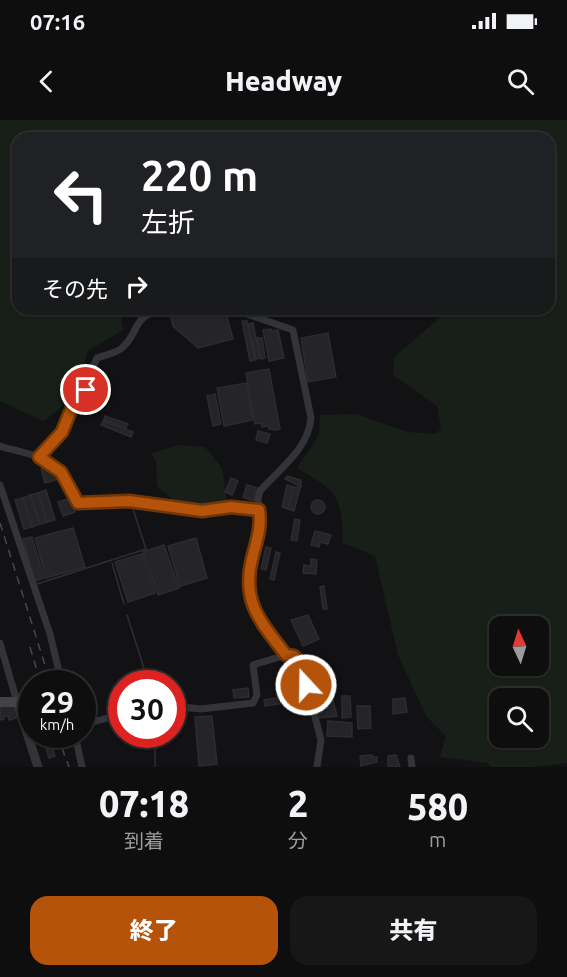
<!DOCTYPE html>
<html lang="ja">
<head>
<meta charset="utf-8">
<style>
  :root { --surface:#0e0e0f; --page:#171718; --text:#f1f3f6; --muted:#9b9c9e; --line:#2e2e2f; --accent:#b45309 }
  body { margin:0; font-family:Ubuntu,"Noto Sans JP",sans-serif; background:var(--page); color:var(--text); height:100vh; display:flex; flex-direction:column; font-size:22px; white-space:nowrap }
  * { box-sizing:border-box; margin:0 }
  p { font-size:20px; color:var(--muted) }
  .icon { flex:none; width:33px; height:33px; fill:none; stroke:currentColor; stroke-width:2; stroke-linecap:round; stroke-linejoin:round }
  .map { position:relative; height:647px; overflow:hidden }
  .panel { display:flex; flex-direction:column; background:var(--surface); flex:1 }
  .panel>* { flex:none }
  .hud { position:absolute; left:12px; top:12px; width:543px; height:183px; border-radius:18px; box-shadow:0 2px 4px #0004,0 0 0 2px var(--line); background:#202124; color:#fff; overflow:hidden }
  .needle { width:39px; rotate:356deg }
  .fabs { position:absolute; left:489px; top:496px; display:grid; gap:12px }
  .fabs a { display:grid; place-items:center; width:60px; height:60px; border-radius:12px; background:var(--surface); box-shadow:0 2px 4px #0004,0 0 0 2px var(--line); font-size:30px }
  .speed { position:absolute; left:18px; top:550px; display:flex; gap:12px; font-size:30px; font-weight:700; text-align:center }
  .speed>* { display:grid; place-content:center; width:78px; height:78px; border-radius:50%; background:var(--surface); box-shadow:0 2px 4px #0004,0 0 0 2px var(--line); line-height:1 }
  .speed small { font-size:15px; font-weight:400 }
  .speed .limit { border:9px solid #d22; background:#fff; color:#111 }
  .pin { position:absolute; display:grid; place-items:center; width:51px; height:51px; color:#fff; margin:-26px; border:3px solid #fff; border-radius:50%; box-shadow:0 2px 6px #0007 }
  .me { position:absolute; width:66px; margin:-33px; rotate:339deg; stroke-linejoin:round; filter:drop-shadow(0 0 4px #0008) }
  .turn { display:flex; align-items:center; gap:21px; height:126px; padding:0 30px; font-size:27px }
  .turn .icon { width:78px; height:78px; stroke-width:2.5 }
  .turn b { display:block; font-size:42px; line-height:51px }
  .then { display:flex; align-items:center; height:57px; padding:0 30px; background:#0003; gap:12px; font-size:22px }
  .eta { display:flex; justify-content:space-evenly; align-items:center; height:102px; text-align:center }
  .eta b { font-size:36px; font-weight:800; line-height:42px }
  .action { display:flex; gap:12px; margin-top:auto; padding:12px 30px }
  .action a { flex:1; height:69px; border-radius:18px; background:var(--accent); color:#fff; font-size:24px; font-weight:800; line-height:69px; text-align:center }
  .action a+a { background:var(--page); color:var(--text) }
  .status { display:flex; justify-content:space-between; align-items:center; height:42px; padding:0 30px; background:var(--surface); direction:ltr }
  .status svg { height:16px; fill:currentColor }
  header { display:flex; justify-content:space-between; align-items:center; height:78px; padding:0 30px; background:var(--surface); font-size:27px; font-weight:800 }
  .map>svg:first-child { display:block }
  .green { fill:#181f19; fill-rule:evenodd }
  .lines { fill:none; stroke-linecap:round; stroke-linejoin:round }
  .stream { stroke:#283138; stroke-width:1.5 }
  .building { fill:#252528; stroke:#2c2c30; stroke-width:1.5 }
  .service { stroke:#333439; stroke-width:4 }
  .minor { stroke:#333439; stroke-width:7 }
  .tertiary { stroke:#333439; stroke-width:9 }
  .secondary { stroke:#414349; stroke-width:10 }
  .rail { stroke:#46484e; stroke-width:1.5; stroke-dasharray:8 6; stroke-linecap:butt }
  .route-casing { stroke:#753606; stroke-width:15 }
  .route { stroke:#b45309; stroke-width:10 }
</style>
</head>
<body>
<div class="status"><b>07:16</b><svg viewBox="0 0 49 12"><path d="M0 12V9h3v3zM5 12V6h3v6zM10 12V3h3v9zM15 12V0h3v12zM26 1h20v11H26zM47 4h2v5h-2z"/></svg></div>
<header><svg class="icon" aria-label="back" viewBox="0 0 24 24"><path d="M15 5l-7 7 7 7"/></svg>Headway<svg class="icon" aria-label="search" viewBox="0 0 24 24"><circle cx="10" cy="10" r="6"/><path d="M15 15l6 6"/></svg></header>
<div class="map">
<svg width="567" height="647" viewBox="0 0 567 647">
  <rect width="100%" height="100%" fill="#121214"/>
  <g class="green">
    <path d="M0,0H567V643L533,647H492L487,643L440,637L446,616L426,596L398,535L375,436L343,423C341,375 339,372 297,348L319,315L320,295L356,294L408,312L435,314L441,309L437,286L393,255L394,237L450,189H549V18H18V189H120L123,210L88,231C78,262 72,284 43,301L0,281ZM500,507H538V546H500ZM500,579H538V618H500Z"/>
    <polygon points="178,325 205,327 222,348 227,381 214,391 182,388 157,366 156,340 151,334"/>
  </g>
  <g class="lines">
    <g class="stream">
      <polyline points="112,443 124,484"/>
      <polyline points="37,464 146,429 133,389"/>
      <polyline points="127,495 149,564"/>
      <polyline points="155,647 155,615"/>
    </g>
  </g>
  <g class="building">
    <polygon points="183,189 199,189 200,192 208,190 209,194 226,193 233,219 198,228 173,206 170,193"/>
    <polygon points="242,201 247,201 255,240 250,241"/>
    <polygon points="253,203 260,238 256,239 248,204"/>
    <polygon points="271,209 271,211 278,210 284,238 269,241 263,210"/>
    <polygon points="328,213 336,257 308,262 301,218"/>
    <polygon points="257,218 262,218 265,238 261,239"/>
    <polygon points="269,249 280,309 276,310 269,309 268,306 262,307 261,303 255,304 246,253"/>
    <polygon points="246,263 253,300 224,306 217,268"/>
    <polygon points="215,274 221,304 213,306 207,276"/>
    <polygon points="105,296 128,304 126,308 104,300"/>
    <polygon points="103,301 133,312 131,317 101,305"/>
    <polygon points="258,311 270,314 267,323 256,320"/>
    <polygon points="49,346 52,354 56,353 58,359 45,363 41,349"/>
    <polygon points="287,356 301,360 301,367 285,359"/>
    <polygon points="231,358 238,361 232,375 225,372"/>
    <polygon points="247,365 258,368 254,381 243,377"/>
    <polygon points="287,365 293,367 288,389 282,387"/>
    <polygon points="293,367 300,368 294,391 288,389"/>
    <polygon points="46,370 55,400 47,402 38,373"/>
    <polygon points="38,373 47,402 40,404 30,375"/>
    <polygon points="30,375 40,404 32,407 23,378"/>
    <polygon points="23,378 32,407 24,409 15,380"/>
    <polygon points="71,378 75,392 63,396 58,382"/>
    <circle cx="318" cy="387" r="7"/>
    <polygon points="295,399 300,400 297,421 291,420"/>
    <polygon points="73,408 85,447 46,458 35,418"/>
    <polygon points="315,411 331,415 328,424 320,422 319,427 311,425"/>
    <polygon points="32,417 44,458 35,461 23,419"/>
    <polygon points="196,418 207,458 180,466 168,426"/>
    <polygon points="164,425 179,468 158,475 143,432"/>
    <polygon points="266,427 271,428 266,450 261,449"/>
    <polygon points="276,432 280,433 274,460 270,459"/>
    <polygon points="142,434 155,473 128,482 115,442"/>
    <polygon points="311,439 317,440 316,454 303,453 304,445 311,446"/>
    <polygon points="324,466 327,489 323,489 320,467"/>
    <polygon points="308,495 319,519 303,526 291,500"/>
    <polygon points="317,553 318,558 327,556 337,596 318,598 307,555"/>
    <polygon points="248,568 249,577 234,578 233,570"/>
    <polygon points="342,576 350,576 351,597 342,598"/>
    <polygon points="284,577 285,583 265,586 264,580"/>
    <polygon points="405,578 407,592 393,594 393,579"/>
    <polygon points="14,586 19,597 9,600 8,596 4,596 4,599 1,600 0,587"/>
    <polygon points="357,586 370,586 371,608 358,609"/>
    <polygon points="212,596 217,644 199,646 195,597"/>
    <polygon points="328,601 352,603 352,617 327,616"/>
    <polygon points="42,615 49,615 55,636 49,638"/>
    <polygon points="372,635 372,637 377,637 377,642 361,646 360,636"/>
    <polygon points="396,635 400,647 388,647 388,636"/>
  </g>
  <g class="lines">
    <polyline class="service" points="16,575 24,576 30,592 21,595"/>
    <g class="minor">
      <path d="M233,189L293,210L311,298C308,330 280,348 260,371L258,379L261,405L249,452L250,479L258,498L286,535"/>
      <path d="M0,326C21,333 48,335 62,353C68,362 70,375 77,383L129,381L202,391L231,387L259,390"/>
      <path d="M40,337L62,312L71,290L84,276L88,258L97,238C106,234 116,234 123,227C140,211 131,198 162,189"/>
      <polyline points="0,365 50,514 62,564"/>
      <polyline points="0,523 17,582"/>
      <polyline points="172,586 201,589 253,583 257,575 253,545 286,535 294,536 301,543 321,620 317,647"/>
      <polyline points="82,605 122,594"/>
      <polyline points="75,615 82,647"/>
      <polyline points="411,638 412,647"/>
    </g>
    <polyline class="tertiary" points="17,582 38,647"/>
    <polyline class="secondary" points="0,582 17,582"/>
    <g class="rail">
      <polyline points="0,403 51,564"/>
      <polyline points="30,527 41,564"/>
      <polyline points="57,615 69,647"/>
    </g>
  </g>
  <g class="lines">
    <defs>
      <path id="route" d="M86,270L84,276L71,290L62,312L39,337L61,352L78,383L129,381L202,391L231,387L259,390C262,408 256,422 252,439C241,483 262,503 286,535L294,536L301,543L306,565"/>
    </defs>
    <use href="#route" class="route-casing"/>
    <use href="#route" class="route"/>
  </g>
</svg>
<div class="fabs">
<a><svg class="needle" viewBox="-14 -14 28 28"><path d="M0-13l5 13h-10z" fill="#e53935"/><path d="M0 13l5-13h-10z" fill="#9b9c9e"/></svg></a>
<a><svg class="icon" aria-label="search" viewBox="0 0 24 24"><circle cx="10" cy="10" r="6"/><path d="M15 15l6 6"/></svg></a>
</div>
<div class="speed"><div>29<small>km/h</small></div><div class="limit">30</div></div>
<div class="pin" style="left:86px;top:270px;background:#d93025"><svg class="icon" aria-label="arrive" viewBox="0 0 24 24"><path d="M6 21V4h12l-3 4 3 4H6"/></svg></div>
<svg class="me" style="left:306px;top:565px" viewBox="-20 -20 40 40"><circle r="17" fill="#b45309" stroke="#fff" stroke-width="3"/><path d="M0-11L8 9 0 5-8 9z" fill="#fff"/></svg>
<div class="hud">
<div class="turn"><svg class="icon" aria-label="left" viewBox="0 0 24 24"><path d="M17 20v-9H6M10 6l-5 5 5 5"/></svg><div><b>220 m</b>左折</div></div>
<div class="then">その先<svg class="icon" aria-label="right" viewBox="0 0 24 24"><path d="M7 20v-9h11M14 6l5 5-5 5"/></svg></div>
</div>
</div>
<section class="panel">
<div class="eta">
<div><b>07:18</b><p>到着</p></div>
<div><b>2</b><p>分</p></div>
<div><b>580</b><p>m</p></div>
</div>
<div class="action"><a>終了</a><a>共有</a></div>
</section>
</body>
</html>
